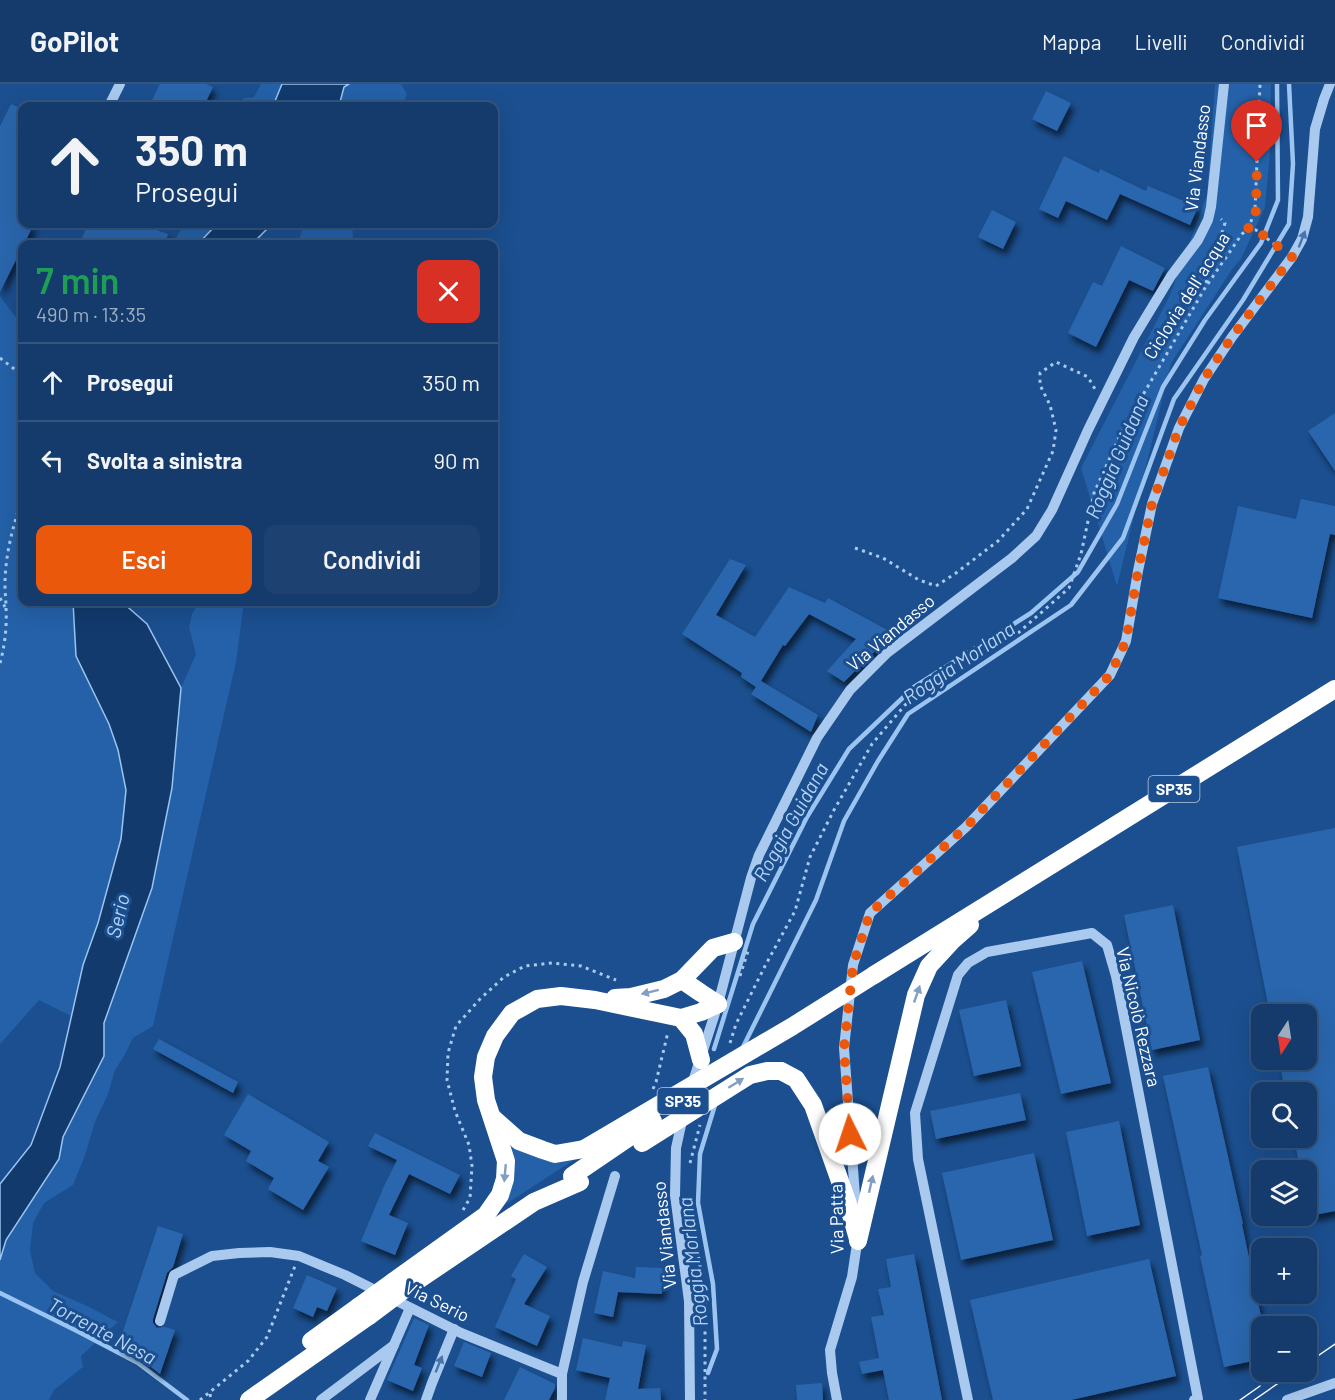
<!DOCTYPE html>
<html lang="it">
<head>
<meta charset="utf-8">
<style>
  :root { --surface:#143b6b; --page:#1d4271; --text:#f1f3f6; --muted:#9dadc1; --line:#33557e; --accent:#ea580c }
  body { margin:0; font-family:Barlow,sans-serif; background:var(--page); color:var(--text); height:100vh; display:flex; flex-direction:column; font-size:22px; white-space:nowrap }
  * { box-sizing:border-box; margin:0 }
  p { font-size:20px; color:var(--muted) }
  .icon { flex:none; width:33px; height:33px; fill:none; stroke:currentColor; stroke-width:2; stroke-linecap:round; stroke-linejoin:round }
  .map { position:relative; flex:1; overflow:hidden }
  .sheet { position:absolute; left:18px; top:156px; width:480px; height:366px; display:flex; flex-direction:column; background:var(--surface); border-radius:12px; box-shadow:0 6px 24px #0002,0 0 0 2px var(--line) }
  .sheet>* { flex:none }
  .guide { position:absolute; left:18px; top:18px; width:480px; height:126px; border-radius:12px; box-shadow:0 6px 24px #0002,0 0 0 2px var(--line); background:#143b6b; color:var(--text); overflow:hidden }
  .needle { width:39px; rotate:192deg }
  .controls { position:absolute; left:1251px; top:920px; display:grid; gap:12px }
  .controls a { display:grid; place-items:center; width:66px; height:66px; border-radius:12px; background:var(--surface); box-shadow:0 6px 24px #0002,0 0 0 2px var(--line); font-size:30px }
  .pin { position:absolute; display:grid; place-items:center; width:51px; height:51px; color:#fff; margin:-62px -26px; border-radius:50% 50% 50% 0; rotate:-45deg; box-shadow:0 0 6px #0007 }
  .pin .icon { rotate:45deg }
  .me { position:absolute; width:66px; margin:-33px; rotate:356deg; stroke-linejoin:round; filter:drop-shadow(0 0 4px #0008) }
  .turn { display:flex; align-items:center; gap:21px; height:126px; padding:0 18px; font-size:27px }
  .turn .icon { width:78px; height:78px; stroke-width:2.5 }
  .turn b { display:block; font-size:42px; line-height:51px }
  .round { display:grid; place-items:center; flex:none; width:63px; height:63px; border-radius:12px; background:var(--page) }
  .summary { display:flex; align-items:center; justify-content:space-between; height:102px; padding:0 18px }
  h1 { font-size:36px; font-weight:600; line-height:45px; color:#1e9e55 }
  .action { display:flex; gap:12px; margin-top:auto; padding:12px 18px }
  .action a { flex:1; height:69px; border-radius:12px; background:var(--accent); color:#fff; font-size:24px; font-weight:600; line-height:69px; text-align:center }
  .action a+a { background:var(--page); color:var(--text) }
  ul { padding:0; list-style:none }
  li { display:flex; align-items:center; gap:18px; height:78px; padding:0 18px; border-top:2px solid var(--line) }
  li div { flex:1 }
  li b { display:block; font-size:22px }
  li em { font-style:normal }
  header { display:flex; align-items:center; gap:36px; box-sizing:border-box; height:84px; padding:0 30px; background:var(--surface); border-bottom:2px solid var(--line) }
  header strong { font-size:28px }
  nav { display:flex; gap:33px; margin-inline-start:auto; font-size:21px }
  .map>svg:first-child { display:block }
  .green { fill:#2461a8 }
  .water { fill:#123a6d; stroke:#9cc4f0; stroke-width:1.5 }
  .lines { fill:none; stroke-linecap:round; stroke-linejoin:round }
  .stream { stroke:#9cc4f0; stroke-width:4.5 }
  .building { fill:#2a66ad; filter:url(#shadow) }
  .path { stroke:#a9c9ee; stroke-width:3; stroke-dasharray:3 4.5; stroke-linecap:butt }
  .minor { stroke:#a9c9ee; stroke-width:10 }
  .highway { stroke:#fff; stroke-width:18 }
  .tram { stroke:#fff; stroke-width:1.5 }
  .highway-bridge { stroke:#fff; stroke-width:18 }
  .oneway { fill:#4674ac }
  .oneway2 { fill:#829ec1 }
  .route { stroke:#ea580c; stroke-width:10; stroke-dasharray:0 18 }
  .labels { text-anchor:middle; stroke-width:6; stroke-linejoin:round; paint-order:stroke }
  .shield { fill:#1b4f8f; stroke:#bbcadd; stroke-width:1.5 }
  .shield-label { font-size:16px; font-weight:bold; fill:#fff }
  .street-label { font-size:18px; fill:#fff; stroke:#1b4f8f }
  .water-label { font-size:20px; font-style:italic; fill:#b5d3f5; stroke:#1b4f8f }
</style>
</head>
<body>
<header>
<strong>GoPilot</strong>
<nav><a>Mappa</a><a>Livelli</a><a>Condividi</a></nav>
</header>
<div class="map">
<svg width="1335" height="1316" viewBox="0 0 1335 1316">
  <defs>
    <filter id="shadow"><feDropShadow dx="3.5" dy="6" stdDeviation="3" flood-color="#0009"/></filter>
  </defs>
  <rect width="100%" height="100%" fill="#1b4f8f"/>
  <g class="green">
    <polygon points="261,0 282,0 273,22 238,22 244,14 254,13"/>
    <polygon points="349,0 401,0 407,10 402,22 339,22 344,3"/>
    <polygon points="1215,0 1271,0 1270,68 1265,123 1241,175 1233,184 1171,279 1117,502 1081,384 1170,211 1207,111"/>
    <polygon points="184,140 217,140 198,160 173,160"/>
    <polygon points="305,140 352,140 353,153 350,160 297,160"/>
    <polygon points="0,212 17,235 22,232 22,518 73,518 76,572 109,640 118,666 126,706 121,755 98,839 83,881 71,932 39,916 0,960"/>
    <polygon points="200,518 244,518 236,578 153,942 133,954 124,972 115,986 108,1010 95,1038 84,1074 73,1101 44,1119 33,1139 30,1167 35,1189 53,1207 87,1222 118,1238 81,1272 83,1283 54,1306 49,1316 0,1316 0,1176 6,1156 59,1075 63,1053 104,972 104,939 152,804 172,704 181,604 196,570 189,543 192,530"/>
    <polygon points="506,1057 580,1072 500,1124"/>
  </g>
  <g class="water">
    <polygon points="282,0 349,0 344,3 339,22 273,22"/>
    <polygon points="217,140 272,140 252,160 198,160"/>
    <polygon points="73,518 122,518 147,540 181,604 172,704 152,804 104,939 104,972 63,1053 59,1075 6,1156 0,1176 0,1100 31,1061 60,983 83,881 98,839 121,755 126,706 118,666 109,640 76,572"/>
  </g>
  <g class="lines">
    <g class="stream">
      <polyline points="714,965 753,840 807,733 849,665 914,603 1031,529 1078,488 1117,420 1163,303 1205,236 1261,159 1278,116 1277,0"/>
      <polyline points="742,965 816,816 844,737 878,677 908,630 1071,521 1123,454 1174,315 1243,216 1289,140 1293,80 1289,0"/>
      <polyline points="0,1209 77,1247 138,1279 187,1316"/>
      <polyline points="708,1289 717,1265 713,1200 698,1119 700,1070 715,1021"/>
    </g>
  </g>
  <g class="building">
    <polygon points="160,0 206,0 213,3 204,22 149,22"/>
    <polygon points="1046,7 1071,19 1057,47 1032,35"/>
    <polygon points="11,20 22,25 22,140 34,140 0,208 0,42"/>
    <polygon points="1064,72 1099,89 1100,85 1146,107 1148,102 1198,123 1190,141 1120,110 1107,136 1066,117 1058,134 1039,125"/>
    <polygon points="992,126 1016,138 1003,165 978,153"/>
    <polygon points="96,140 139,140 168,150 165,160 80,160 86,144 94,146"/>
    <polygon points="1121,162 1165,184 1153,207 1129,196 1096,263 1068,249 1093,198 1102,202"/>
    <polygon points="1335,329 1335,387 1308,347"/>
    <polygon points="1301,415 1335,422 1335,451 1330,450 1312,534 1218,514 1238,422 1296,435"/>
    <polygon points="730,475 746,481 716,531 755,553 789,503 825,519 828,514 893,549 844,598 827,587 856,555 809,530 785,562 783,561 761,597 818,631 811,648 751,610 756,603 741,593 742,589 682,550"/>
    <polygon points="1335,744 1335,1127 1309,1132 1306,1119 1306,1086 1300,1086 1294,1053 1306,1053 1306,1008 1285,1008 1279,975 1306,975 1306,930 1270,930 1237,763"/>
    <polygon points="1173,821 1200,956 1152,966 1124,831"/>
    <polygon points="1082,877 1111,999 1061,1010 1032,888"/>
    <polygon points="1006,916 1021,982 974,992 959,926"/>
    <polygon points="159,955 238,998 233,1009 153,965"/>
    <polygon points="1208,983 1243,1140 1242,1140 1263,1242 1262,1242 1262,1275 1224,1283 1200,1172 1202,1171 1163,992"/>
    <polygon points="1020,1009 1026,1036 936,1055 930,1027"/>
    <polygon points="248,1010 329,1058 318,1077 329,1083 303,1126 268,1105 274,1094 246,1077 251,1067 224,1051"/>
    <polygon points="1119,1037 1140,1141 1087,1152 1066,1048"/>
    <polygon points="375,1049 460,1091 450,1110 409,1090 389,1131 408,1139 395,1171 361,1157 384,1102 397,1076 368,1062"/>
    <polygon points="1034,1069 1053,1156 961,1176 942,1089"/>
    <polygon points="158,1142 183,1150 173,1183 167,1189 153,1235 153,1239 157,1244 165,1243 175,1246 160,1290 145,1278 118,1262"/>
    <polygon points="524,1170 547,1183 524,1220 550,1232 537,1262 495,1243 516,1195 511,1192"/>
    <polygon points="914,1170 942,1316 889,1316 883,1286 862,1290 859,1278 879,1274 871,1233 884,1231 878,1205 891,1203 886,1175"/>
    <polygon points="1149,1175 1176,1292 1071,1316 993,1316 970,1216"/>
    <polygon points="636,1183 663,1184 662,1210 618,1208 613,1233 594,1229 603,1187 635,1194"/>
    <polygon points="307,1191 337,1204 327,1227 317,1223 313,1233 293,1224"/>
    <polygon points="414,1234 429,1241 414,1281 422,1284 413,1307 387,1296"/>
    <polygon points="583,1254 622,1263 623,1257 646,1261 638,1305 660,1304 661,1316 605,1316 610,1294 576,1286"/>
    <polygon points="464,1258 491,1269 482,1293 454,1282"/>
    <polygon points="520,1283 555,1300 555,1304 549,1316 504,1316"/>
    <polygon points="822,1299 823,1316 797,1316 796,1301"/>
  </g>
  <g class="lines">
    <g class="path">
      <polyline points="1248,145 1255,127 1260,0"/>
      <polyline points="1206,199 1225,139 1221,135"/>
      <polyline points="0,274 22,291"/>
      <polyline points="855,464 883,474 919,496 936,502 956,489 998,457 1027,425 1053,367 1056,346 1050,321 1040,301 1040,289 1056,278 1088,293 1095,305"/>
      <polyline points="0,514 5,523"/>
      <path d="M0,579C5,561 7,542 6,524C6,516 5,509 5,501C5,471 13,442 22,415"/>
      <polyline points="740,892 748,867"/>
      <polyline points="730,959 736,940 765,882 795,827 810,773 834,726 872,660 905,621 960,583 1017,550 1069,504 1081,470 1094,409 1122,347 1205,204 1242,150 1248,145 1256,146 1282,166"/>
      <polyline points="653,1005 656,998 668,948"/>
      <polyline points="690,1079 700,1041"/>
      <polyline points="691,1121 705,1216 705,1316"/>
      <polyline points="463,1126 470,1114 472,1082 469,1061 455,1027 447,996 448,969 456,942 480,915 504,893 525,882 552,879 581,882 616,896"/>
      <polyline points="210,1310 211,1316"/>
      <polyline points="200,1316 248,1277 267,1253 295,1182"/>
    </g>
    <g class="minor">
      <polyline points="109,22 120,0"/>
      <polyline points="856,1125 844,964 853,881 870,829 966,743 1110,591 1126,557 1138,487 1152,420 1179,344 1204,295 1232,253 1292,173 1302,155 1308,133 1315,45 1324,15 1330,0"/>
      <polyline points="160,1237 174,1191 212,1172 239,1169 270,1168 299,1172 345,1191 461,1249 562,1290"/>
      <polyline points="321,1316 394,1261"/>
      <polyline points="370,1316 410,1224"/>
      <polyline points="426,1316 432,1299 454,1245"/>
      <polyline points="562,1316 562,1290 583,1198 615,1092"/>
      <polyline points="690,1316 689,1217 675,1111 676,1064 686,1019 718,920 751,794 759,771 817,654 850,606 887,569 1012,474 1036,452 1052,426 1088,346 1134,253 1171,192 1198,156 1208,136 1211,123 1224,0"/>
      <polyline points="837,1316 832,1289 830,1266 852,1193 858,1153"/>
      <polyline points="968,1316 918,1075 915,1029 958,891 968,879 987,868 1092,849 1107,861 1116,892 1198,1315 1194,1316"/>
      <polyline points="1287,1316 1335,1299"/>
    </g>
    <g class="highway">
      <polyline points="874,891 1335,605"/>
      <polyline points="682,896 701,909 718,920"/>
      <polyline points="615,914 631,913 664,905 682,896 713,864 734,858"/>
      <polyline points="681,934 701,928 718,920"/>
      <polyline points="781,987 796,995 813,1021 847,1117 858,1155"/>
      <polyline points="493,1034 519,1057 543,1066 555,1070 584,1065"/>
      <polyline points="858,1157 916,911 929,882 953,856 970,841"/>
      <polyline points="394,1197 486,1131 500,1111 505,1095 506,1077 486,1016 483,993 486,973 495,952 512,929 537,915 561,912 595,916 681,934 694,950 701,976"/>
      <polyline points="405,1205 534,1118 580,1098"/>
      <polyline points="311,1257 358,1223"/>
      <polyline points="249,1316 369,1232"/>
    </g>
    <g class="tram">
      <polyline points="1306,1280 1335,1260"/>
      <polyline points="1240,1316 1260,1302"/>
      <polyline points="1254,1316 1296,1287"/>
    </g>
    <g class="highway-bridge">
      <polyline points="642,1059 750,991 767,987 781,987"/>
      <polyline points="584,1065 793,942 874,891"/>
      <polyline points="572,1092 653,1037"/>
      <polyline points="358,1223 394,1197"/>
      <polyline points="369,1232 405,1205"/>
    </g>
  </g>
  <defs><path id="oneway-solid" d="M-6-.8H1V-3.2L6.5 0L1 3.2V.8H-6Z" transform="scale(1.5)"/></defs>
  <g class="oneway">
    <use href="#oneway-solid" transform="translate(1302 155) rotate(-69)"/>
    <use href="#oneway-solid" transform="translate(439 1280) rotate(-68)"/>
  </g>
  <g class="oneway2">
    <use href="#oneway-solid" transform="translate(650 908) rotate(166)"/>
    <use href="#oneway-solid" transform="translate(917 910) rotate(-71)"/>
    <use href="#oneway-solid" transform="translate(736 999) rotate(-32)"/>
    <use href="#oneway-solid" transform="translate(505 1089) rotate(95)"/>
    <use href="#oneway-solid" transform="translate(871 1100) rotate(-77)"/>
  </g>
  <g class="lines">
    <polyline class="route" points="850,1050 844,964 853,881 870,829 966,743 1110,591 1126,557 1138,487 1152,420 1179,344 1204,295 1232,253 1292,173 1256,146 1248,145 1256,127 1257,78"/>
  </g>
  <g class="labels">
    <g class="shield">
      <rect x="1148.5" y="692" width="51" height="26" rx="4.5"/>
      <rect x="657.5" y="1004" width="51" height="26" rx="4.5"/>
    </g>
    <g class="shield-label">
      <text x="1174" y="711">SP35</text>
      <text x="683" y="1023">SP35</text>
    </g>
    <g class="street-label">
      <text transform="translate(1198 74) rotate(-83)" y="6">Via Viandasso</text>
      <text transform="translate(1187 212) rotate(-58)" y="6">Ciclovia dell' acqua</text>
      <text transform="translate(891 549) rotate(-40)" y="6">Via Viandasso</text>
      <text transform="translate(1138 933) rotate(77)" y="6">Via Nicolò Rezzara</text>
      <text transform="translate(837 1135) rotate(-91)" y="6">Via Patta</text>
      <text transform="translate(665 1151) rotate(-96)" y="6">Via Viandasso</text>
      <text transform="translate(437 1218) rotate(26)" y="6">Via Serio</text>
    </g>
    <g class="water-label">
      <text transform="translate(1117 373) rotate(-67)" y="7">Roggia Guidana</text>
      <text transform="translate(959 579) rotate(-34)" y="7">Roggia Morlana</text>
      <text transform="translate(791 738) rotate(-61)" y="7">Roggia Guidana</text>
      <text transform="translate(118 832) rotate(-77)" y="7">Serio</text>
      <text transform="translate(693 1178) rotate(-97)" y="7">Roggia Morlana</text>
      <text transform="translate(102 1247) rotate(28)" y="7">Torrente Nesa</text>
    </g>
  </g>
</svg>
<div class="controls">
<a><svg class="needle" viewBox="-14 -14 28 28"><path d="M0-13l5 13h-10z" fill="#e53935"/><path d="M0 13l5-13h-10z" fill="#9dadc1"/></svg></a>
<a><svg class="icon" aria-label="search" viewBox="0 0 24 24"><circle cx="10" cy="10" r="6"/><path d="M15 15l6 6"/></svg></a>
<a><svg class="icon" aria-label="layers" viewBox="0 0 24 24"><path d="M12 4l9 5-9 5-9-5zM3 14l9 5 9-5"/></svg></a>
<a>+</a>
<a>−</a>
</div>
<div class="pin" style="left:1257px;top:78px;background:#d93025"><svg class="icon" aria-label="arrive" viewBox="0 0 24 24"><path d="M6 21V4h12l-3 4 3 4H6"/></svg></div>
<svg class="me" style="left:850px;top:1050px" viewBox="-20 -20 40 40"><circle r="19" fill="#fff"/><path d="M0-13L10 11 0 6-10 11z" fill="#ea580c"/></svg>
<div class="guide">
<div class="turn"><svg class="icon" aria-label="ahead" viewBox="0 0 24 24"><path d="M12 20V5M6 11l6-6 6 6"/></svg><div><b>350 m</b>Prosegui</div></div>
</div>
<section class="sheet">
<div class="summary"><div><h1>7 min</h1><p>490 m · 13:35</p></div><a class="round" style="background:#d93025;color:#fff"><svg class="icon" aria-label="close" viewBox="0 0 24 24"><path d="M6 6l12 12M18 6L6 18"/></svg></a></div>
<ul>
<li><svg class="icon" aria-label="ahead" viewBox="0 0 24 24"><path d="M12 20V5M6 11l6-6 6 6"/></svg><div><b>Prosegui</b></div><em>350 m</em></li>
<li><svg class="icon" aria-label="left" viewBox="0 0 24 24"><path d="M17 20v-9H6M10 6l-5 5 5 5"/></svg><div><b>Svolta a sinistra</b></div><em>90 m</em></li>
</ul>
<div class="action"><a>Esci</a><a>Condividi</a></div>
</section>
</div>
</body>
</html>
